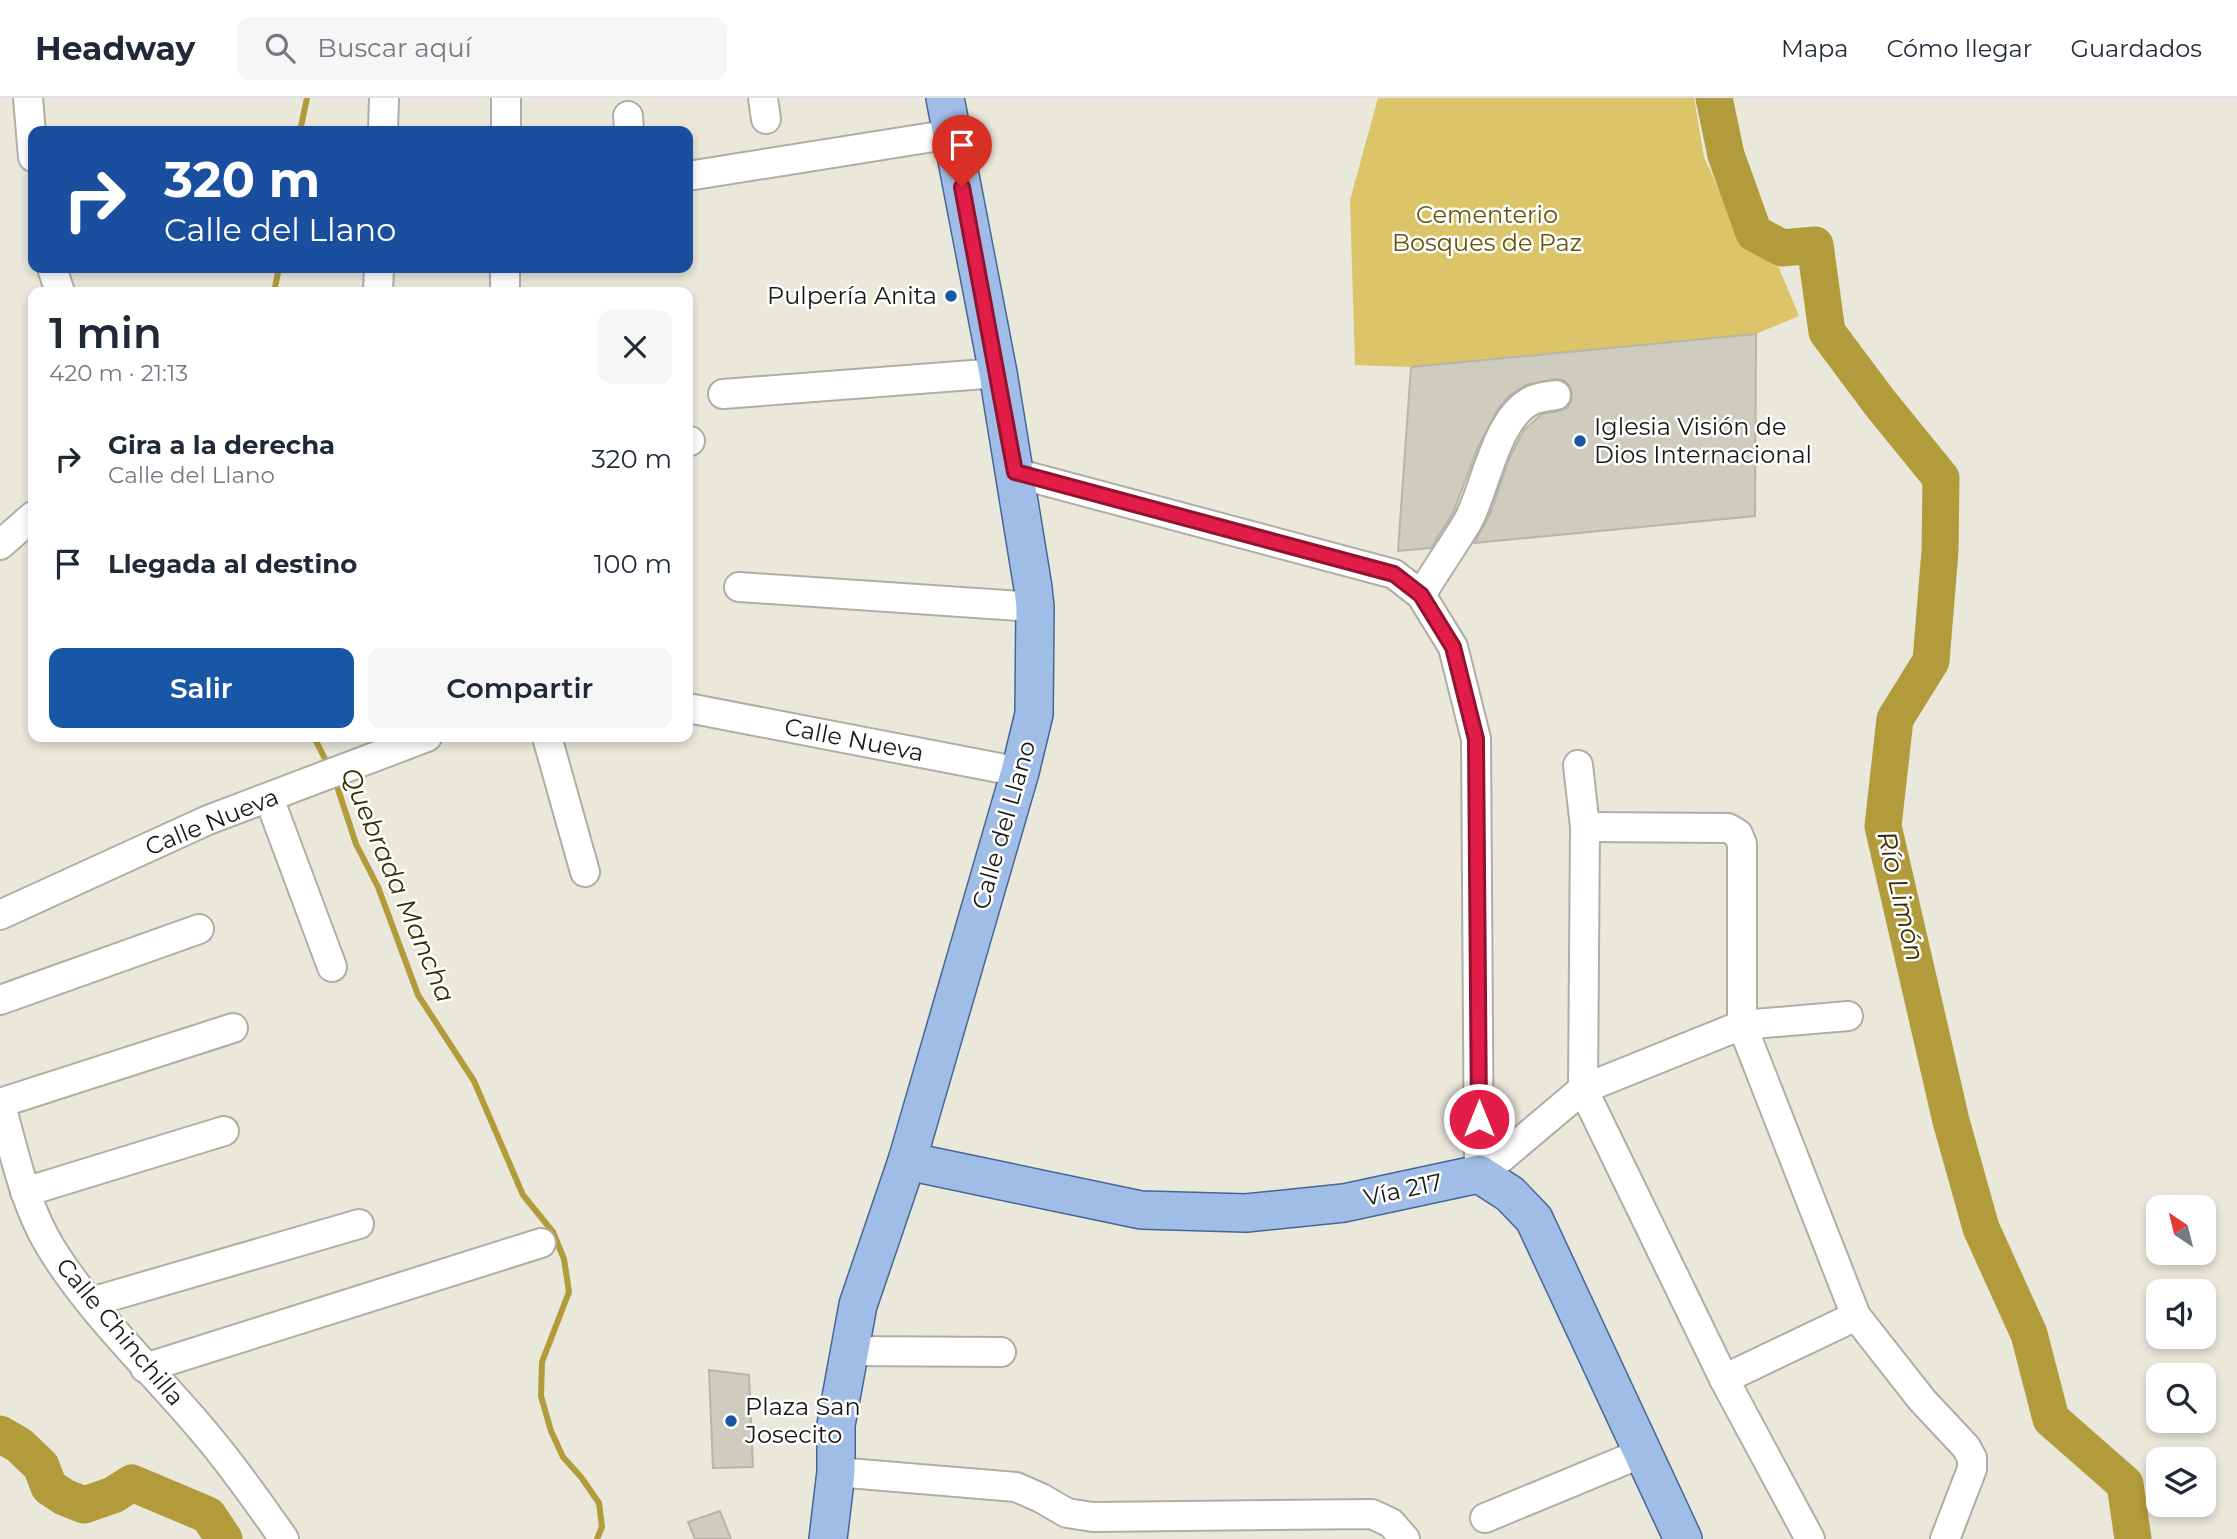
<!DOCTYPE html>
<html lang="es">
<head>
<meta charset="utf-8">
<style>
  :root { --surface:#fff; --page:#f6f6f7; --text:#1f2937; --muted:#747a83; --line:#e0e1e3; --accent:#1856a6 }
  body { margin:0; font-family:Montserrat,sans-serif; background:var(--page); color:var(--text); height:100vh; display:flex; flex-direction:column; font-size:26px; white-space:nowrap }
  * { box-sizing:border-box; margin:0 }
  p { font-size:23px; color:var(--muted) }
  .icon { flex:none; width:38px; height:38px; fill:none; stroke:currentColor; stroke-width:2; stroke-linecap:round; stroke-linejoin:round }
  .map { position:relative; flex:1; overflow:hidden }
  .drawer { position:absolute; left:28px; top:189px; width:665px; height:455px; display:flex; flex-direction:column; background:var(--surface); border-radius:14px; box-shadow:0 4px 10px #0003 }
  .drawer>* { flex:none }
  .top-card { position:absolute; left:28px; top:28px; width:665px; height:147px; border-radius:14px; box-shadow:0 4px 10px #0003; background:#1a4fa0; color:#fff; overflow:hidden }
  .needle { width:46px; rotate:325deg }
  .tools { position:absolute; left:2146px; top:1097px; display:grid; gap:14px }
  .tools a { display:grid; place-items:center; width:70px; height:70px; border-radius:14px; background:var(--surface); box-shadow:0 4px 10px #0003; font-size:35px }
  .pin { position:absolute; display:grid; place-items:center; width:60px; height:60px; color:#fff; margin:-72px -30px; border-radius:50% 50% 50% 0; rotate:-45deg; box-shadow:0 0 7px #0007 }
  .pin .icon { rotate:45deg }
  .me { position:absolute; width:77px; margin:-38px; rotate:0deg; stroke-linejoin:round; filter:drop-shadow(0 0 5px #0008) }
  .turn { display:flex; align-items:center; gap:24px; height:147px; padding:0 21px; font-size:32px }
  .turn .icon { width:91px; height:91px; stroke-width:2.5 }
  .turn b { display:block; font-size:49px; line-height:60px }
  .round { display:grid; place-items:center; flex:none; width:74px; height:74px; border-radius:14px; background:var(--page) }
  .overview { display:flex; align-items:center; justify-content:space-between; height:119px; padding:0 21px }
  h1 { font-size:42px; font-weight:600; line-height:52px }
  .action { display:flex; gap:14px; margin-top:auto; padding:14px 21px }
  .action a { flex:1; height:80px; border-radius:14px; background:var(--accent); color:#fff; font-size:28px; font-weight:600; line-height:80px; text-align:center }
  .action a+a { background:var(--page); color:var(--text) }
  ul { padding:0; list-style:none }
  li { display:flex; align-items:center; gap:21px; height:105px; padding:0 21px }
  li div { flex:1 }
  li b { display:block; font-size:26px }
  li em { font-style:normal }
  header { display:flex; align-items:center; gap:42px; box-sizing:border-box; height:98px; padding:0 35px; background:var(--surface); border-bottom:2px solid var(--line) }
  header strong { font-size:33px }
  nav { display:flex; gap:38px; margin-inline-start:auto; font-size:24px }
  .search { width:490px; height:63px; background:var(--page); display:flex; align-items:center; gap:18px; box-sizing:border-box; padding:0 24px; border-radius:14px; color:var(--muted); font-size:26px }
  .map>svg:first-child { display:block }
  .green { fill:#dcc569 }
  .lines { fill:none; stroke-linecap:round; stroke-linejoin:round }
  .stream { stroke:#b29b3b; stroke-width:6 }
  .river { stroke:#b29b3b; stroke-width:37 }
  .building { fill:#cecbbf; stroke:#b7b4a9; stroke-width:2 }
  .minor-casing { stroke:#b0aea2; stroke-width:32 }
  .major-casing { stroke:#466793; stroke-width:40 }
  .minor { stroke:#fff; stroke-width:28 }
  .major { stroke:#9fbde7; stroke-width:37 }
  .route-casing { stroke:#92132f; stroke-width:18 }
  .route { stroke:#e11d48; stroke-width:12 }
  .poi-dot { fill:#1856a6; stroke:#fff; stroke-width:2.5 }
  .labels { text-anchor:middle; stroke-width:5; stroke-linejoin:round; paint-order:stroke }
  .park-label { font-size:24px; fill:#65550a; stroke:#fff }
  .poi-label { font-size:24px; fill:#191814; stroke:#fff; text-anchor:start }
  .street-label { font-size:24px; fill:#191814; stroke:#fff }
  .water-label { font-size:26px; font-style:italic; fill:#372d03; stroke:#fff }
</style>
</head>
<body>
<header>
<strong>Headway</strong>
<div class="search"><svg class="icon" aria-label="search" viewBox="0 0 24 24"><circle cx="10" cy="10" r="6"/><path d="M15 15l6 6"/></svg>Buscar aquí</div>
<nav><a>Mapa</a><a>Cómo llegar</a><a>Guardados</a></nav>
</header>
<div class="map">
<svg width="2237" height="1441" viewBox="0 0 2237 1441">
  <rect width="100%" height="100%" fill="#eae7db"/>
  <polygon class="green" points="1378,0 1694,0 1704,59 1742,143 1779,170 1799,218 1756,236 1411,269 1355,267 1350,102"/>
  <g class="lines">
    <g class="stream">
      <polyline points="300,33 307,0"/>
      <polyline points="274,194 279,170"/>
      <polyline points="314,639 329,669"/>
      <polyline points="335,682 356,746 378,789 418,897 474,983 523,1097 553,1134 564,1161 569,1194 542,1264 541,1298 551,1333 563,1359 581,1379 599,1405 602,1429 597,1441"/>
    </g>
    <g class="river">
      <polyline points="1714,0 1726,57 1754,135 1782,150 1815,147 1827,234 1880,305 1941,380 1940,453 1931,563 1895,621 1883,728 1951,1023 1981,1130 2029,1236 2051,1321 2125,1386 2133,1441"/>
      <polyline points="0,1336 19,1347 41,1368 49,1389 64,1399 84,1407 113,1397 132,1385 208,1417 224,1441"/>
    </g>
  </g>
  <g class="building">
    <polygon points="1756,236 1755,418 1474,445 1490,416 1509,361 1524,332 1542,316 1559,313 1567,310 1571,304 1572,295 1569,287 1563,282 1554,281 1526,287 1509,298 1498,311 1478,349 1453,415 1431,450 1398,453 1411,269"/>
    <polygon points="709,1272 749,1277 753,1369 713,1370"/>
    <polygon points="720,1413 731,1441 695,1441 688,1424"/>
  </g>
  <g class="lines">
    <defs>
      <g id="minor">
        <polyline points="28,0 33,59"/>
        <polyline points="763,0 766,21"/>
        <polyline points="628,18 629,33"/>
        <polyline points="383,33 384,0"/>
        <polyline points="506,33 506,0"/>
        <polyline points="688,78 952,36"/>
        <polyline points="52,170 60,194"/>
        <polyline points="378,194 379,170"/>
        <polyline points="505,194 505,170"/>
        <polyline points="723,296 998,275"/>
        <polyline points="688,343 690,343"/>
        <polyline points="1015,375 1394,476 1421,497 1453,549 1476,641 1479,1076"/>
        <polyline points="0,447 33,418"/>
        <polyline points="739,489 1035,509"/>
        <path d="M1421,497C1436,472 1453,448 1468,423C1486,390 1496,316 1535,301C1541,299 1549,298 1556,297"/>
        <polyline points="688,610 1020,674"/>
        <polyline points="547,639 585,774"/>
        <polyline points="1578,667 1585,729 1583,991 1724,1281 1810,1441"/>
        <polyline points="269,700 332,869"/>
        <polyline points="1585,729 1728,730 1738,736 1742,746 1742,927 1856,1218 1922,1302 1966,1349 1972,1360 1972,1371 1945,1441"/>
        <polyline points="0,817 208,722 427,639"/>
        <polyline points="0,902 199,831"/>
        <path d="M0,1004C14,1053 24,1106 51,1150C93,1218 153,1273 204,1334C233,1368 259,1405 284,1441"/>
        <polyline points="0,1005 233,930"/>
        <polyline points="1479,1076 1500,1061 1583,991 1742,927 1848,918"/>
        <polyline points="25,1094 224,1033"/>
        <polyline points="91,1204 359,1126"/>
        <polyline points="850,1253 1001,1254"/>
        <polyline points="145,1270 541,1145"/>
        <polyline points="1724,1281 1856,1218"/>
        <polyline points="836,1374 1016,1389 1041,1400 1067,1415 1093,1419 1372,1416 1391,1425 1405,1441"/>
        <polyline points="1485,1420 1642,1355"/>
      </g>
      <g id="major">
        <polyline points="907,1063 1141,1112 1246,1115 1344,1105 1479,1076 1510,1096 1534,1121 1683,1441"/>
        <polyline points="828,1441 836,1374 836,1327 858,1207 907,1063 1020,674 1034,616 1035,509 1033,490 998,275 945,0"/>
      </g>
    </defs>
    <use href="#minor" class="minor-casing"/>
    <use href="#major" class="major-casing"/>
    <use href="#minor" class="minor"/>
    <use href="#major" class="major"/>
  </g>
  <g class="lines">
    <defs>
      <polyline id="route" points="962,89 1015,374 1394,476 1421,497 1453,549 1476,641 1479,1021"/>
    </defs>
    <use href="#route" class="route-casing"/>
    <use href="#route" class="route"/>
  </g>
  <g class="poi-dot">
    <circle cx="951" cy="198" r="7"/>
    <circle cx="1580" cy="343" r="7"/>
    <circle cx="731" cy="1323" r="7"/>
  </g>
  <g class="labels">
    <g class="park-label">
      <text x="1487" y="125">Cementerio<tspan x="1487" dy="28">Bosques de Paz</tspan></text>
    </g>
    <g class="poi-label">
      <text x="937" y="206" text-anchor="end">Pulpería Anita</text>
      <text x="1594" y="337">Iglesia Visión de<tspan x="1594" dy="28">Dios Internacional</tspan></text>
      <text x="745" y="1317">Plaza San<tspan x="745" dy="28">Josecito</tspan></text>
    </g>
    <g class="street-label">
      <text transform="translate(854 642) rotate(11)" y="8">Calle Nueva</text>
      <text transform="translate(212 724) rotate(-22)" y="8">Calle Nueva</text>
      <text transform="translate(1004 727) rotate(-74)" y="8">Calle del Llano</text>
      <text transform="translate(1403 1092) rotate(-12)" y="8">Vía 217</text>
      <text transform="translate(120 1234) rotate(50)" y="8">Calle Chinchilla</text>
    </g>
    <g class="water-label">
      <text transform="translate(398 787) rotate(67)" y="9">Quebrada Mancha</text>
      <text transform="translate(1901 798) rotate(77)" y="9">Río Limón</text>
    </g>
  </g>
</svg>
<div class="tools">
<a><svg class="needle" viewBox="-14 -14 28 28"><path d="M0-13l5 13h-10z" fill="#e53935"/><path d="M0 13l5-13h-10z" fill="#747a83"/></svg></a>
<a><svg class="icon" aria-label="sound" viewBox="0 0 24 24"><path d="M4 9h4l5-4v14l-5-4H4zM17 9q2 3 0 6"/></svg></a>
<a><svg class="icon" aria-label="search" viewBox="0 0 24 24"><circle cx="10" cy="10" r="6"/><path d="M15 15l6 6"/></svg></a>
<a><svg class="icon" aria-label="layers" viewBox="0 0 24 24"><path d="M12 4l9 5-9 5-9-5zM3 14l9 5 9-5"/></svg></a>
</div>
<div class="pin" style="left:962px;top:89px;background:#d93025"><svg class="icon" aria-label="arrive" viewBox="0 0 24 24"><path d="M6 21V4h12l-3 4 3 4H6"/></svg></div>
<svg class="me" style="left:1479px;top:1021px" viewBox="-20 -20 40 40"><circle r="17" fill="#e11d48" stroke="#fff" stroke-width="3"/><path d="M0-11L8 9 0 5-8 9z" fill="#fff"/></svg>
<div class="top-card">
<div class="turn"><svg class="icon" aria-label="right" viewBox="0 0 24 24"><path d="M7 20v-9h11M14 6l5 5-5 5"/></svg><div><b>320 m</b>Calle del Llano</div></div>
</div>
<section class="drawer">
<div class="overview"><div><h1>1 min</h1><p>420 m · 21:13</p></div><a class="round"><svg class="icon" aria-label="close" viewBox="0 0 24 24"><path d="M6 6l12 12M18 6L6 18"/></svg></a></div>
<ul>
<li><svg class="icon" aria-label="right" viewBox="0 0 24 24"><path d="M7 20v-9h11M14 6l5 5-5 5"/></svg><div><b>Gira a la derecha</b><p>Calle del Llano</p></div><em>320 m</em></li>
<li><svg class="icon" aria-label="arrive" viewBox="0 0 24 24"><path d="M6 21V4h12l-3 4 3 4H6"/></svg><div><b>Llegada al destino</b></div><em>100 m</em></li>
</ul>
<div class="action"><a>Salir</a><a>Compartir</a></div>
</section>
</div>
</body>
</html>
